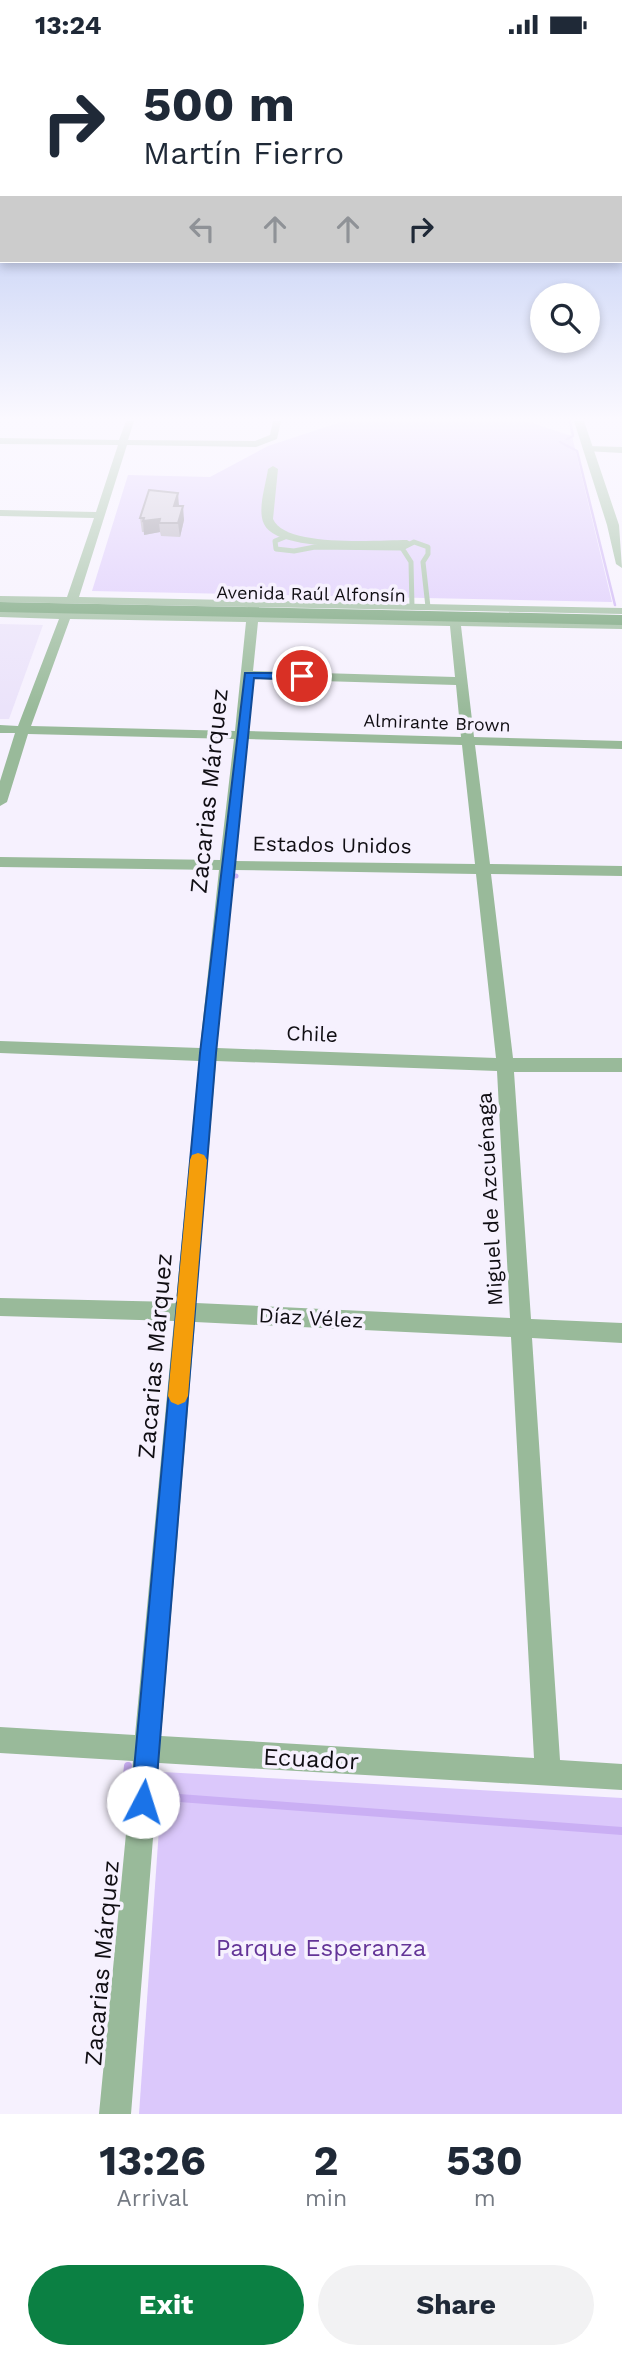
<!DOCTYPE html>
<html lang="en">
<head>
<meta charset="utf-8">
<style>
  :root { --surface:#fff; --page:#f2f2f3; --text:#1f2937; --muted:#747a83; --accent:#0b8043 }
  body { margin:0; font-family:"Work Sans",sans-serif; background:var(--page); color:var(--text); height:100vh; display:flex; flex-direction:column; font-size:26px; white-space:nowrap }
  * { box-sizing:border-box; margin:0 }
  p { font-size:23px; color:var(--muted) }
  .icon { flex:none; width:38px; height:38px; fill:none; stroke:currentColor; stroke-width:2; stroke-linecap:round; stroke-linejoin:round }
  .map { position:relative; height:2065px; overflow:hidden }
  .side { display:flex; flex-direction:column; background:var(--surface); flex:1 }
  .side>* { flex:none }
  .hud { position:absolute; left:0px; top:0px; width:623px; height:214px; box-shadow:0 4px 10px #0003; background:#fff; color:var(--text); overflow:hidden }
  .controls { position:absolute; left:530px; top:234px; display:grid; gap:14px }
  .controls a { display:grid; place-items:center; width:70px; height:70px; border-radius:50%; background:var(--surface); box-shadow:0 4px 10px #0003; font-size:35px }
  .pin { position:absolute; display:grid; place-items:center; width:60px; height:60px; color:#fff; margin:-30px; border:4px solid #fff; border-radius:50%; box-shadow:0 2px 7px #0007 }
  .me { position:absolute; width:77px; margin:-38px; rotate:5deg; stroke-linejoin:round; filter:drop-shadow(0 0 5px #0008) }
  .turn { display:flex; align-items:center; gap:24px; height:147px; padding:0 28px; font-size:32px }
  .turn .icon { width:91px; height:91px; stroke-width:2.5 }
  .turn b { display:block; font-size:49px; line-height:60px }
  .lanes { display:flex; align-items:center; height:66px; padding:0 28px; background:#0003; justify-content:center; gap:35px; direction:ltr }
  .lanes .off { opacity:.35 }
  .eta { display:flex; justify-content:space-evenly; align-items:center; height:119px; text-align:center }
  .eta b { font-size:42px; font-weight:700; line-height:49px }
  .button { display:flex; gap:14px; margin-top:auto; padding:14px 28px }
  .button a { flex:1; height:80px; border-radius:42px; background:var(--accent); color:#fff; font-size:28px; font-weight:700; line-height:80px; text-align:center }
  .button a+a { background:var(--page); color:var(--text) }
  .status { display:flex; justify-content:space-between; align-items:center; height:49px; padding:0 35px; background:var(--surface); direction:ltr }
  .status svg { height:19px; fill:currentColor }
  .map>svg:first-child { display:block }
  .built { fill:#ebe3fa }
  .green { fill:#dbc8fb }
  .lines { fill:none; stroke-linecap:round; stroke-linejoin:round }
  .stream-far2 { stroke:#caaff4; stroke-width:2.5 }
  .stream-far1 { stroke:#caaff4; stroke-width:5 }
  .stream { stroke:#caaff4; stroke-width:8 }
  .service { stroke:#99ba9a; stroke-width:5 }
  .minor { fill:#99ba9a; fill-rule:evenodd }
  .tertiary { fill:#99ba9a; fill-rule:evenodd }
  .secondary { fill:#6c9d6f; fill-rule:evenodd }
  .wall { fill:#afa9b7 }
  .shaded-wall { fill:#8e8a95 }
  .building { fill:#cbc5d5; stroke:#8e8a95; stroke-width:2 }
  .route { fill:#1a73e8; stroke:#114b97; stroke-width:2 }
  .slow { fill:#f59e0b }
  .labels { text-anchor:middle; stroke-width:7; stroke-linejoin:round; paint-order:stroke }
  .far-street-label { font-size:18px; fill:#100e13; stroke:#f6f1fe }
  .street-label { font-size:21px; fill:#100e13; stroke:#f6f1fe }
  .near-street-label { font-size:24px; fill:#100e13; stroke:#f6f1fe }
  .near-park-label { font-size:24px; fill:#633497; stroke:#f6f1fe }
</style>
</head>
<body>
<div class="status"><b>13:24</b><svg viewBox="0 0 49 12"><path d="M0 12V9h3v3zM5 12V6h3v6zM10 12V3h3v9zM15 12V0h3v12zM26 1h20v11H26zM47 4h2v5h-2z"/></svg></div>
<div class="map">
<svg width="622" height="2065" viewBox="0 0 622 2065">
  <rect width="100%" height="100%" fill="#f6f1fe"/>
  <polygon class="built" points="0,575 43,576 9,670 0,670"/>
  <g class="green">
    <polygon points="344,372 526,372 572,387 612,553 92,542 128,426 210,428 268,397"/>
    <polygon points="163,1723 622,1749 622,2065 139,2065"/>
  </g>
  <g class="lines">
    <g class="stream-far2">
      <polyline points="567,390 573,387 570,372"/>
      <polyline points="560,393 577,402 615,556"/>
    </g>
    <polyline class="stream-far1" points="233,827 236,827"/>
    <g class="stream">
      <polyline points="125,1745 128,1717"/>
      <polyline points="166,1748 622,1782"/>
    </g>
    <g class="service">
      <polyline points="285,488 275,492 276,500 294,502 315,498 402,499"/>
      <polyline points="412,558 411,513 402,499 414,493 428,498 428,505 423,513 428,558"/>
    </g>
    <g class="minor">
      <path d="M126,372H134L128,391L255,392L270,386L273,372H281L277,390L256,398L127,396L79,548L622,559V565L259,558V567L622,574V580L461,577L474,688L622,692V700L475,696L490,815L622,817V827L491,825L513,1009H622V1023H514L531,1270L622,1274V1294L532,1289L560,1711L622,1715V1741L159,1714L131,2065H99L133,1712L0,1704V1678L135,1686L174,1272L0,1267V1249L176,1253L199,1012L0,1004V992L200,999L219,821L0,818V808L220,811L234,690L28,685L7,753L0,757V732L15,684H0V676L18,677L59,570L0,568V562L247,566L248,558L0,553V547L67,548L94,469L0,467V461L96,463L118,396L0,395V389L119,391ZM70,570L246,573L235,682L31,677ZM258,573L450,577L455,628L253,622ZM252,630L456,636L461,688L247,682ZM247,690L462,696L475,815L235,812ZM234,821L476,825L496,1009L217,999ZM216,1012L497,1022L510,1269L196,1254ZM195,1273L511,1288L534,1709L161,1687Z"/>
      <polygon points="588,397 622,398 622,404 585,402 583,400"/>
      <path d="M273,417L278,420L273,470C285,499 379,491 407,491L412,494L407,497C378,497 277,504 264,475C257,461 266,435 268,420Z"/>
    </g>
    <polygon class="tertiary" points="574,372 584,372 619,476 622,519 616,515 607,476"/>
    <polygon class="secondary" points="0,553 622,566 622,576 0,563"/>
  </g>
  <polygon class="wall" points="179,457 184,471 180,488 161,487 160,483 144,486 144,483 142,483 140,469"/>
  <g class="shaded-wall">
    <polygon points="178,444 179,457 174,457"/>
    <polygon points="183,457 184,471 180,488 178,474"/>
    <polygon points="160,470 159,474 160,483 144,486 143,472"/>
  </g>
  <polygon class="building" points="149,441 178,444 174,457 183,457 178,474 159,474 160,470 143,472 144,469 140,469"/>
  <linearGradient id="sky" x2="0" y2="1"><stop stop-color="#9cb2ed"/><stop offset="0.56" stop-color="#fbf9ff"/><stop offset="1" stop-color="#fbf9ff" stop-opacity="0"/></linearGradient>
  <rect width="622" height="661" fill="url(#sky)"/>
  <polygon class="route" points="245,624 302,624 308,627 302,631 254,629 216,1004 155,1753 151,1761 143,1765 134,1761 131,1753 200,1004"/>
  <polygon class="slow" points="198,1104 204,1106 207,1111 188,1347 185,1353 178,1356 171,1353 168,1347 190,1111 192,1106"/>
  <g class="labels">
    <g class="far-street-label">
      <text transform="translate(311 545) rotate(1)" y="6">Avenida Raúl Alfonsín</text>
      <text transform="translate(437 674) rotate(2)" y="6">Almirante Brown</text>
    </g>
    <g class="street-label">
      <text transform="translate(332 796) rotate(1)" y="7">Estados Unidos</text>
      <text transform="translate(312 985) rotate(2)" y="7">Chile</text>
      <text transform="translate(490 1150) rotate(-93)" y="7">Miguel de Azcuénaga</text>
      <text transform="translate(311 1269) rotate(3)" y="7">Díaz Vélez</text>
    </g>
    <g class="near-street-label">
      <text transform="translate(209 742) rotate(-84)" y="8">Zacarias Márquez</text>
      <text transform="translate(155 1307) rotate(-85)" y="8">Zacarias Márquez</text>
      <text transform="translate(311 1710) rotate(3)" y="8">Ecuador</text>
      <text transform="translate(102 1914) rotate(-85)" y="8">Zacarias Márquez</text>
    </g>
    <g class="near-park-label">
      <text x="321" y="1907">Parque Esperanza</text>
    </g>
  </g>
</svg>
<div class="controls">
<a><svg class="icon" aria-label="search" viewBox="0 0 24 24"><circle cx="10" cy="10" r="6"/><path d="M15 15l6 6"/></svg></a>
</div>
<div class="pin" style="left:302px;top:627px;background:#d93025"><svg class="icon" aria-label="arrive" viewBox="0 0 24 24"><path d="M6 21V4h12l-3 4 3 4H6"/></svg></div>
<svg class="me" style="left:143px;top:1753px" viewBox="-20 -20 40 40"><circle r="19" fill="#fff"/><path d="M0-13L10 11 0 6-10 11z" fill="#1a73e8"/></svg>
<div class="hud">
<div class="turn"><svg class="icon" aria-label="right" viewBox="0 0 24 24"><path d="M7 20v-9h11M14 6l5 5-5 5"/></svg><div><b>500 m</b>Martín Fierro</div></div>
<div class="lanes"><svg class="icon off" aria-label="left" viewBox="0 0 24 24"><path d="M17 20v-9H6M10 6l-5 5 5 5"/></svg><svg class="icon off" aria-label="ahead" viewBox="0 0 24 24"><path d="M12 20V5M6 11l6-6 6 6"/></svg><svg class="icon off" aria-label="ahead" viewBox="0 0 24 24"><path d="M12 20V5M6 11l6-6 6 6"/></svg><svg class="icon" aria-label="right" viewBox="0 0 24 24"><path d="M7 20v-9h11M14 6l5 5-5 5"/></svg></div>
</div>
</div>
<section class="side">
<div class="eta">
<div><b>13:26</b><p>Arrival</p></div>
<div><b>2</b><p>min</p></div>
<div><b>530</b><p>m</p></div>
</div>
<div class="button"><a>Exit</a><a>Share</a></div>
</section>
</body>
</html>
